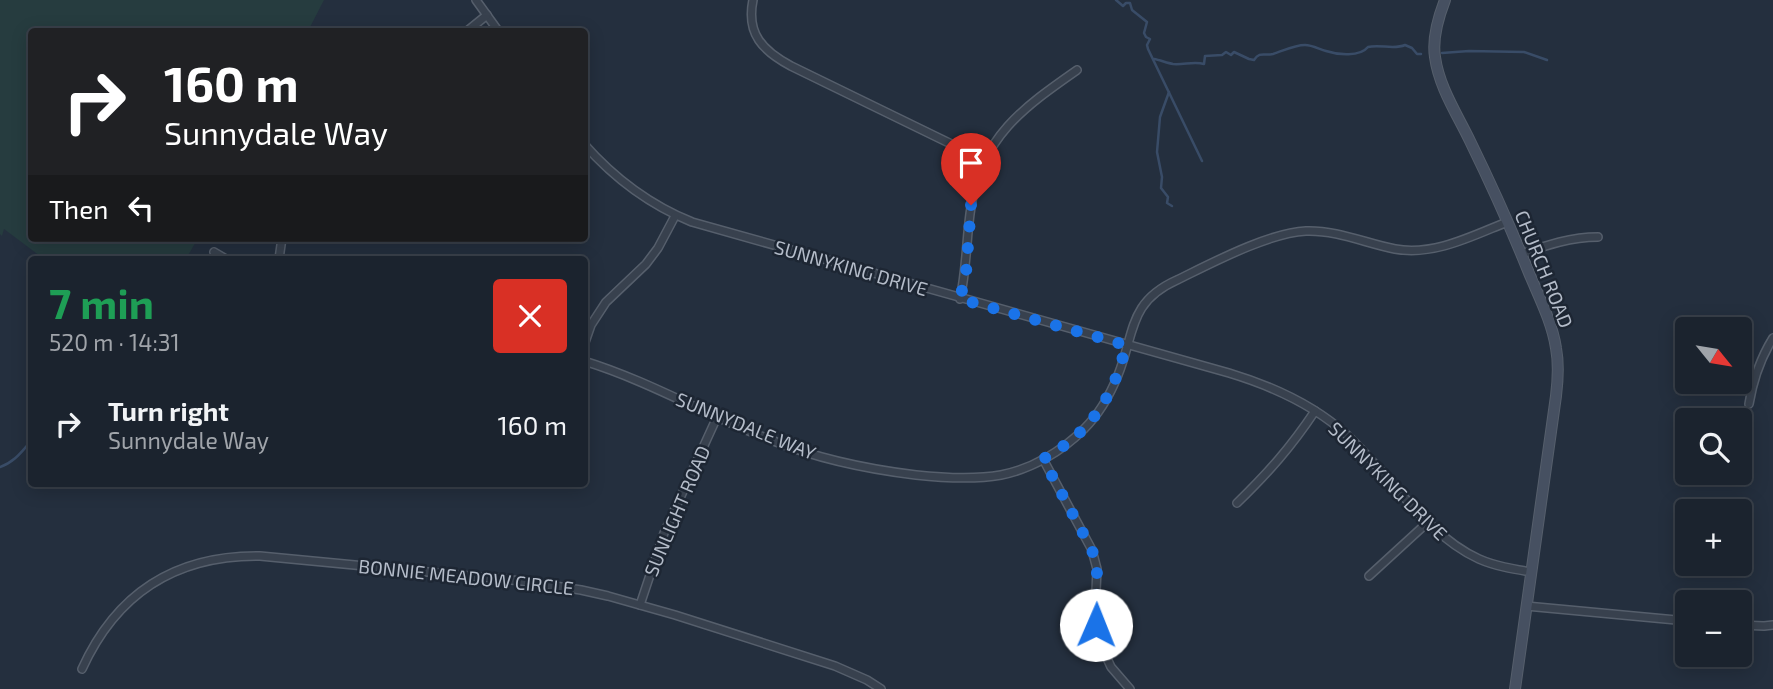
<!DOCTYPE html>
<html lang="en">
<head>
<meta charset="utf-8">
<style>
  :root { --surface:#1b232e; --page:#282f3a; --text:#f1f3f6; --muted:#a0a4aa; --line:#39404a }
  body { margin:0; font-family:"Exo 2",sans-serif; background:var(--page); color:var(--text); height:100vh; display:flex; flex-direction:column; font-size:26px; white-space:nowrap }
  * { box-sizing:border-box; margin:0 }
  p { font-size:23px; color:var(--muted) }
  .icon { flex:none; width:38px; height:38px; fill:none; stroke:currentColor; stroke-width:2; stroke-linecap:round; stroke-linejoin:round }
  .map { position:relative; flex:1; overflow:hidden }
  .details { position:absolute; left:28px; top:256px; width:560px; height:231px; display:flex; flex-direction:column; background:var(--surface); border-radius:7px; box-shadow:0 4px 18px #0003,0 0 0 2px var(--line) }
  .details>* { flex:none }
  .guide { position:absolute; left:28px; top:28px; width:560px; height:214px; border-radius:7px; box-shadow:0 4px 18px #0003,0 0 0 2px var(--line); background:#202124; color:#fff; overflow:hidden }
  .needle { width:46px; rotate:120deg }
  .fabs { position:absolute; left:1675px; top:317px; display:grid; gap:14px }
  .fabs a { display:grid; place-items:center; width:77px; height:77px; border-radius:7px; background:var(--surface); box-shadow:0 4px 18px #0003,0 0 0 2px var(--line); font-size:35px }
  .pin { position:absolute; display:grid; place-items:center; width:60px; height:60px; color:#fff; margin:-72px -30px; border-radius:50% 50% 50% 0; rotate:-45deg; box-shadow:0 0 7px #0007 }
  .pin .icon { rotate:45deg }
  .me { position:absolute; width:77px; margin:-38px; rotate:1deg; stroke-linejoin:round; filter:drop-shadow(0 0 5px #0008) }
  .turn { display:flex; align-items:center; gap:24px; height:147px; padding:0 21px; font-size:32px }
  .turn .icon { width:91px; height:91px; stroke-width:2.5 }
  .turn b { display:block; font-size:49px; line-height:60px }
  .then { display:flex; align-items:center; height:66px; padding:0 21px; background:#0003; gap:14px; font-size:26px }
  .round { display:grid; place-items:center; flex:none; width:74px; height:74px; border-radius:7px; background:var(--page) }
  .summary { display:flex; align-items:center; justify-content:space-between; height:119px; padding:0 21px }
  h1 { font-size:42px; font-weight:700; line-height:52px; color:#1e9e55 }
  ul { padding:0; list-style:none }
  li { display:flex; align-items:center; gap:21px; height:98px; padding:0 21px }
  li div { flex:1 }
  li b { display:block; font-size:26px }
  li em { font-style:normal }
  .map>svg:first-child { display:block }
  .green { fill:#263c3f }
  .lines { fill:none; stroke-linecap:round; stroke-linejoin:round }
  .stream { stroke:#394c67; stroke-width:2.5 }
  .street-casing { stroke:#565f6c; stroke-width:10 }
  .secondary-casing { stroke:#565f6c; stroke-width:12 }
  .street { stroke:#38414e; stroke-width:7 }
  .secondary { stroke:#465061; stroke-width:10 }
  .route { stroke:#1a73e8; stroke-width:12; stroke-dasharray:0 21.6 }
  .labels { text-anchor:middle; stroke-width:5; stroke-linejoin:round; paint-order:stroke }
  .street-label { font-size:19px; fill:#b4bcc9; stroke:#1d2633 }
</style>
</head>
<body>
<div class="map">
<svg width="1773" height="689" viewBox="0 0 1773 689">
  <rect width="100%" height="100%" fill="#242f3e"/>
  <polygon class="green" points="0,0 324,0 308,31 32,32 32,238 198,238 186,259 44,259 4,229 2,236 0,234"/>
  <g class="lines">
    <g class="stream">
      <polyline points="1116,0 1123,6 1126,3 1130,3 1132,10 1147,22 1144,33 1146,37 1150,39 1147,45 1148,49 1202,161"/>
      <polyline points="1442,53 1469,51 1524,52 1547,60"/>
      <path d="M1154,59C1160,60 1167,63 1173,64C1184,65 1194,61 1204,64L1205,56L1222,55L1226,52L1231,55L1234,52L1249,59L1254,60C1260,51 1264,56 1273,54C1283,51 1294,45 1305,45C1312,45 1319,49 1326,51C1338,55 1360,57 1368,47C1380,44 1394,50 1405,45L1412,48L1417,54H1421"/>
      <polyline points="1169,92 1160,117 1157,152 1162,177 1161,188 1168,197 1167,203 1172,206"/>
      <path d="M0,467C15,462 22,451 32,440"/>
    </g>
    <defs>
      <g id="street">
        <polyline points="476,0 499,32"/>
        <path d="M753,0C746,34 763,51 791,66L984,160"/>
        <polyline points="466,32 487,15"/>
        <path d="M584,144C614,178 650,205 692,222L1229,373C1272,386 1313,404 1347,435C1388,473 1427,536 1479,559C1495,566 1513,569 1531,572"/>
        <polyline points="214,252 226,259"/>
        <path d="M1522,254C1547,245 1571,237 1598,237"/>
        <polyline points="279,259 282,238"/>
        <path d="M960,299C967,268 966,238 971,207C981,137 1024,107 1077,70"/>
        <polyline points="584,345 591,325 606,302 646,264 658,248 675,216"/>
        <path d="M584,361C649,381 708,416 771,440C818,459 866,469 916,475C944,478 973,480 1001,475C1032,469 1062,451 1084,429C1099,414 1110,395 1118,375C1135,333 1128,302 1177,280C1212,263 1268,233 1306,231C1337,230 1365,243 1395,249C1434,256 1472,236 1507,222"/>
        <path d="M1749,404C1753,380 1760,359 1773,338"/>
        <polyline points="1043,459 1092,550 1097,569 1095,613 1099,641 1111,667 1130,689"/>
        <path d="M1237,503C1268,473 1291,447 1315,411"/>
        <polyline points="1369,576 1428,522"/>
        <polyline points="640,605 664,533 717,417"/>
        <polyline points="1526,606 1687,621"/>
        <polyline points="1740,625 1764,626 1773,625"/>
        <path d="M82,669C117,592 176,555 260,556L522,581L581,590L608,596L675,615L835,666L867,680L881,689"/>
      </g>
      <path id="secondary" d="M1445,0C1438,18 1432,38 1435,57C1439,87 1457,114 1470,141C1491,184 1511,228 1529,273C1539,297 1552,322 1556,348C1559,364 1558,380 1556,396L1515,689"/>
    </defs>
    <use href="#street" class="street-casing"/>
    <use href="#secondary" class="secondary-casing"/>
    <use href="#street" class="street"/>
    <use href="#secondary" class="secondary"/>
  </g>
  <g class="lines">
    <path class="route" d="M971,205L966,273L960,299L1126,345C1114,397 1090,433 1043,459L1092,550L1097,569L1096,625"/>
  </g>
  <g class="labels">
    <g class="street-label">
      <text transform="translate(851 268) rotate(16)" y="7">SUNNYKING DRIVE</text>
      <text transform="translate(1544 269) rotate(68)" y="7">CHURCH ROAD</text>
      <text transform="translate(746 426) rotate(22)" y="7">SUNNYDALE WAY</text>
      <text transform="translate(1388 481) rotate(45)" y="7">SUNNYKING DRIVE</text>
      <text transform="translate(677 511) rotate(-67)" y="7">SUNLIGHT ROAD</text>
      <text transform="translate(466 577) rotate(6)" y="7">BONNIE MEADOW CIRCLE</text>
    </g>
  </g>
</svg>
<div class="fabs">
<a><svg class="needle" viewBox="-14 -14 28 28"><path d="M0-13l5 13h-10z" fill="#e53935"/><path d="M0 13l5-13h-10z" fill="#a0a4aa"/></svg></a>
<a><svg class="icon" aria-label="search" viewBox="0 0 24 24"><circle cx="10" cy="10" r="6"/><path d="M15 15l6 6"/></svg></a>
<a>+</a>
<a>−</a>
</div>
<div class="pin" style="left:971px;top:205px;background:#d93025"><svg class="icon" aria-label="arrive" viewBox="0 0 24 24"><path d="M6 21V4h12l-3 4 3 4H6"/></svg></div>
<svg class="me" style="left:1096px;top:625px" viewBox="-20 -20 40 40"><circle r="19" fill="#fff"/><path d="M0-13L10 11 0 6-10 11z" fill="#1a73e8"/></svg>
<div class="guide">
<div class="turn"><svg class="icon" aria-label="right" viewBox="0 0 24 24"><path d="M7 20v-9h11M14 6l5 5-5 5"/></svg><div><b>160 m</b>Sunnydale Way</div></div>
<div class="then">Then<svg class="icon" aria-label="left" viewBox="0 0 24 24"><path d="M17 20v-9H6M10 6l-5 5 5 5"/></svg></div>
</div>
<section class="details">
<div class="summary"><div><h1>7 min</h1><p>520 m · 14:31</p></div><a class="round" style="background:#d93025;color:#fff"><svg class="icon" aria-label="close" viewBox="0 0 24 24"><path d="M6 6l12 12M18 6L6 18"/></svg></a></div>
<ul>
<li><svg class="icon" aria-label="right" viewBox="0 0 24 24"><path d="M7 20v-9h11M14 6l5 5-5 5"/></svg><div><b>Turn right</b><p>Sunnydale Way</p></div><em>160 m</em></li>
</ul>
</section>
</div>
</body>
</html>
